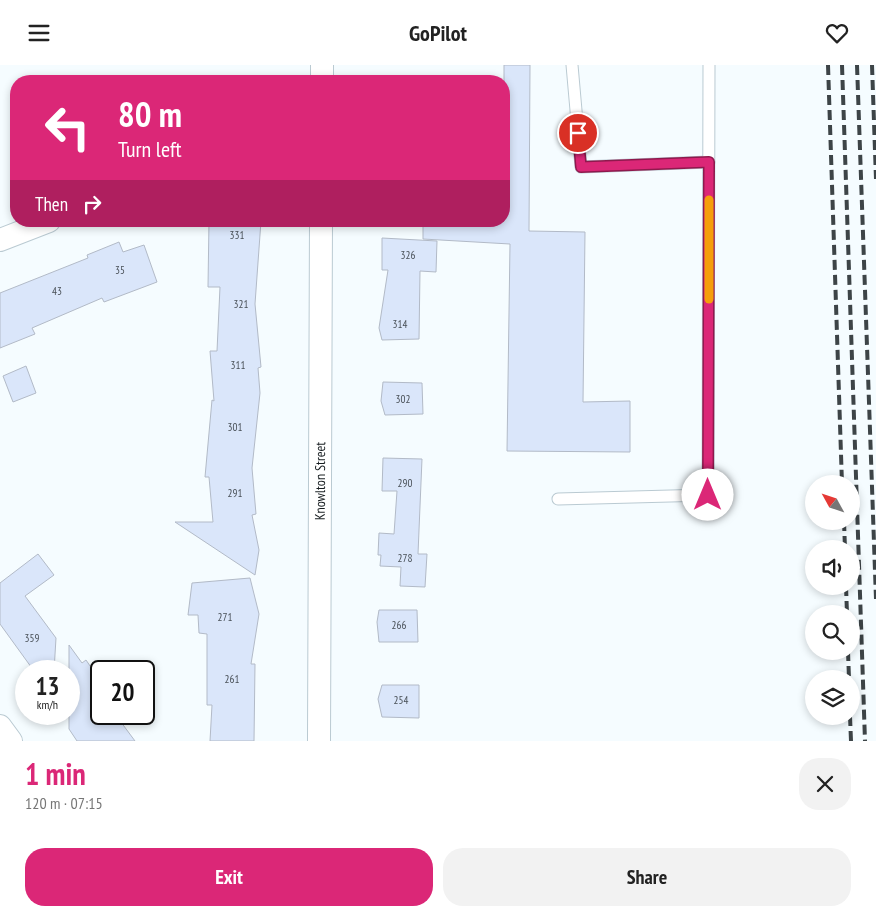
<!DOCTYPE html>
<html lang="en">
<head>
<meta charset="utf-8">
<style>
  :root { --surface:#fff; --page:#f2f2f2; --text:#222; --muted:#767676; --accent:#db2777 }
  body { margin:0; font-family:"PT Sans Narrow",sans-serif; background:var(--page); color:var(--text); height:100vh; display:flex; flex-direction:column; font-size:19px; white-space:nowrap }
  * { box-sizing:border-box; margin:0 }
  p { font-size:16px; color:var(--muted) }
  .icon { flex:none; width:28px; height:28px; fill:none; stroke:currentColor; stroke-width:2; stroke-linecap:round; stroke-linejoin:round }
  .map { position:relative; height:676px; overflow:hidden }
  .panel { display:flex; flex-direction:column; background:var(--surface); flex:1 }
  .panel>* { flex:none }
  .banner { position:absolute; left:10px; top:10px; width:500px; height:152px; border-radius:20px; box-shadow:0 2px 8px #0003; background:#db2777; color:#fff; overflow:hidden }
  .needle { width:32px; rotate:310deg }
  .controls { position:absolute; left:805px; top:410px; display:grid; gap:10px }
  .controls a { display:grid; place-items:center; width:55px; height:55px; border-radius:50%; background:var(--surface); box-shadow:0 2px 8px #0003; font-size:25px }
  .speed { position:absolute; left:15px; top:595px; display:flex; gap:10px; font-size:25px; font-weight:700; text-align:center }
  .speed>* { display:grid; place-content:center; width:65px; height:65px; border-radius:50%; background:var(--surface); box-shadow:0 2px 8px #0003; line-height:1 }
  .speed small { font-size:12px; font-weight:400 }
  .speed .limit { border:2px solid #111; border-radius:8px; background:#fff; color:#111 }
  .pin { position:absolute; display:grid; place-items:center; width:42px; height:42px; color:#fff; margin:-21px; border:2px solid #fff; border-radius:50%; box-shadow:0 1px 5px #0007 }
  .me { position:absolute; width:55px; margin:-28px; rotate:0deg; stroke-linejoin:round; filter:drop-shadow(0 0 4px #0008) }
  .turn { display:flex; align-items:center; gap:18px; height:105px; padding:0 25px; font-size:22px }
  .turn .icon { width:65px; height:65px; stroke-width:2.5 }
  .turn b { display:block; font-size:35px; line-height:42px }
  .then { display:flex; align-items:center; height:48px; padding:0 25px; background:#0003; gap:10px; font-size:19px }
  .round { display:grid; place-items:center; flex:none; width:52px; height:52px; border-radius:20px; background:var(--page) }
  .summary { display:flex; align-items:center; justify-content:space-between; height:85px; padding:0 25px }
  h1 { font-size:30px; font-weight:600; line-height:38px; color:var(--accent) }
  .cta { display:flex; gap:10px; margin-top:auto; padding:10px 25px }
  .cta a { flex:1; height:58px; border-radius:20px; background:var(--accent); color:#fff; font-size:20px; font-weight:600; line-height:58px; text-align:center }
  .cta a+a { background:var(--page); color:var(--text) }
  header { display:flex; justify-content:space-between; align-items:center; height:65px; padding:0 25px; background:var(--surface); font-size:22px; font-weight:600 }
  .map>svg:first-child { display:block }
  .building { fill:#dae6fa; stroke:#b2bac7 }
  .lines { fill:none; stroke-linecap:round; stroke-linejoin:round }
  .lane-casing { stroke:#bacad2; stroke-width:13 }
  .street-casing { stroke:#bacad2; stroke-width:24 }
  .lane { stroke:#fff; stroke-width:11 }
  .street { stroke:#fff; stroke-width:22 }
  .rail { stroke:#3d4447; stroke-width:4; stroke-dasharray:10 5; stroke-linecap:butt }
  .route-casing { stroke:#8e194d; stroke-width:12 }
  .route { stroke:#db2777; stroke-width:9 }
  .slow { stroke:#f59e0b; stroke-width:9 }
  .labels { text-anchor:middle; stroke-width:4.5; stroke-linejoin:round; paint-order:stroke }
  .number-label { font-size:11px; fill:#484f56 }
  .street-label { font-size:14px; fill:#171d20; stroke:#f5fcff }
</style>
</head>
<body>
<header><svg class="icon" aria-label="menu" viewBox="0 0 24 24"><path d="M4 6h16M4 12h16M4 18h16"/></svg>GoPilot<svg class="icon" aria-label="heart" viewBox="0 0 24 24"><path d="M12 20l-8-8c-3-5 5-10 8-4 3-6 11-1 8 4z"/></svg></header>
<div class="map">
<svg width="876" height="676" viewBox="0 0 876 676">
  <rect width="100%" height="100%" fill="#f5fcff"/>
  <g class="building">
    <polygon points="504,0 530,0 529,166 585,167 583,337 630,336 630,387 507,386 510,179 423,174 423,156 504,156"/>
    <polygon points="209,156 261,156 255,239 261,302 258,303 260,328 252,403 256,449 252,450 259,485 255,510 175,457 213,457 209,412 205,412 212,335 214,336 210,286 217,286 220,222 208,222"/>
    <polygon points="382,173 437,176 436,207 420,206 419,274 382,275 379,263 388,205 382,205"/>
    <polygon points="119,177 123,187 144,180 157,217 104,237 102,233 32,263 35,269 0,283 0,228 88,193 87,190"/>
    <polygon points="26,301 36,328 13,337 3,311"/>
    <polygon points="383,317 422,318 423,349 385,350 381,336"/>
    <polygon points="383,393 422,394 418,489 427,489 425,522 400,521 401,502 380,501 381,490 378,490 379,468 394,469 397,426 382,426"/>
    <polygon points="38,489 54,510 25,531 56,573 54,606 34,606 0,559 0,518"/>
    <polygon points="250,513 259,549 251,599 255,599 254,676 210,676 212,640 207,640 207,569 199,568 198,550 188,550 192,518"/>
    <polygon points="379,545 417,545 418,577 379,577 377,557"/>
    <polygon points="69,580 82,598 86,595 101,617 101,649 115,649 135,676 77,676 69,664"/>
    <polygon points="382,620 419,620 419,653 382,652 378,634"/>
  </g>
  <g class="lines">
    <defs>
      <g id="lane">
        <polyline points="572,0 581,102 709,97"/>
        <polyline points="558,434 708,430 709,0"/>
      </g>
      <g id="street">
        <polyline points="322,16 322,0"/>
        <polyline points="0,175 49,156"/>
        <polyline points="0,661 11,676"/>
        <path id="s1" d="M319,676L321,156"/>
      </g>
    </defs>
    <use href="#lane" class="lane-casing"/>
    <use href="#street" class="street-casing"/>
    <use href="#lane" class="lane"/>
    <use href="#street" class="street"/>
    <g class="rail">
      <polyline points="828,0 842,419"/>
      <polyline points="842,0 865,676"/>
      <polyline points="857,0 876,534"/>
      <polyline points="872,0 876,114"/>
      <polyline points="844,456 845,484"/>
      <polyline points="846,521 847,549"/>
      <polyline points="848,586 849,614"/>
      <polyline points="850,651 851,676"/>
    </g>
  </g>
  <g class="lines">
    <defs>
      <polyline id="route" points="578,68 581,102 709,97 708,430"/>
    </defs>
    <use href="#route" class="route-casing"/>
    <use href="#route" class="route"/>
    <polyline class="slow" points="709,234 709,135"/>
  </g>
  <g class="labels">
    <g class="number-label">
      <text x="237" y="174">331</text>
      <text x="408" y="194">326</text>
      <text x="120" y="209">35</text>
      <text x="57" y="230">43</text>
      <text x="241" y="243">321</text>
      <text x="400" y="263">314</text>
      <text x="238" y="304">311</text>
      <text x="403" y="338">302</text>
      <text x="235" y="366">301</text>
      <text x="405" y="422">290</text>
      <text x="235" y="432">291</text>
      <text x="405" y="497">278</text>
      <text x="225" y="556">271</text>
      <text x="399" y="564">266</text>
      <text x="32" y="577">359</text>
      <text x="232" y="618">261</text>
      <text x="401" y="639">254</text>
    </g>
    <g class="street-label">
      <text dy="5" stroke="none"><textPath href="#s1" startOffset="260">Knowlton Street</textPath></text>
    </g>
  </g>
</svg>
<div class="controls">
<a><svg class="needle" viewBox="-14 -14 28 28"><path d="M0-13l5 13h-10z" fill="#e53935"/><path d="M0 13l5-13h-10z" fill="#767676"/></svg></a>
<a><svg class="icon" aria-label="sound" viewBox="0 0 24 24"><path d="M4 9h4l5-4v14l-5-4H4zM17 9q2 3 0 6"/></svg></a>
<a><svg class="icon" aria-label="search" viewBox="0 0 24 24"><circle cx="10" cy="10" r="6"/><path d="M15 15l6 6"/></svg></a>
<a><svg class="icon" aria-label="layers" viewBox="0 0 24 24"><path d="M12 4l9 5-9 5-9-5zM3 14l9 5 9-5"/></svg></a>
</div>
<div class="speed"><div>13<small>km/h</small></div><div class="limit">20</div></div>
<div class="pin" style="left:578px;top:68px;background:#d93025"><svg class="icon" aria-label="arrive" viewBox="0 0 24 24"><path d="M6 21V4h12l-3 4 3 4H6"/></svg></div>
<svg class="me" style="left:708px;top:430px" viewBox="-20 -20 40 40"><circle r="19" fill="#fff"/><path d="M0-13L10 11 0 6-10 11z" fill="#db2777"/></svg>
<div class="banner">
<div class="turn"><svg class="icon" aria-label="left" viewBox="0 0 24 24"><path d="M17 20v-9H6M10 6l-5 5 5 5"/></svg><div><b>80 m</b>Turn left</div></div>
<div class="then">Then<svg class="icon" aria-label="right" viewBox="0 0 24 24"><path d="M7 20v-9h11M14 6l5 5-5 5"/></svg></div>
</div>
</div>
<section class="panel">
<div class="summary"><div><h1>1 min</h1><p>120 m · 07:15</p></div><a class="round"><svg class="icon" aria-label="close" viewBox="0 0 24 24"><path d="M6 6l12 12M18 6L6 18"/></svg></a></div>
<div class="cta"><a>Exit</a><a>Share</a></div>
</section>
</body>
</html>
